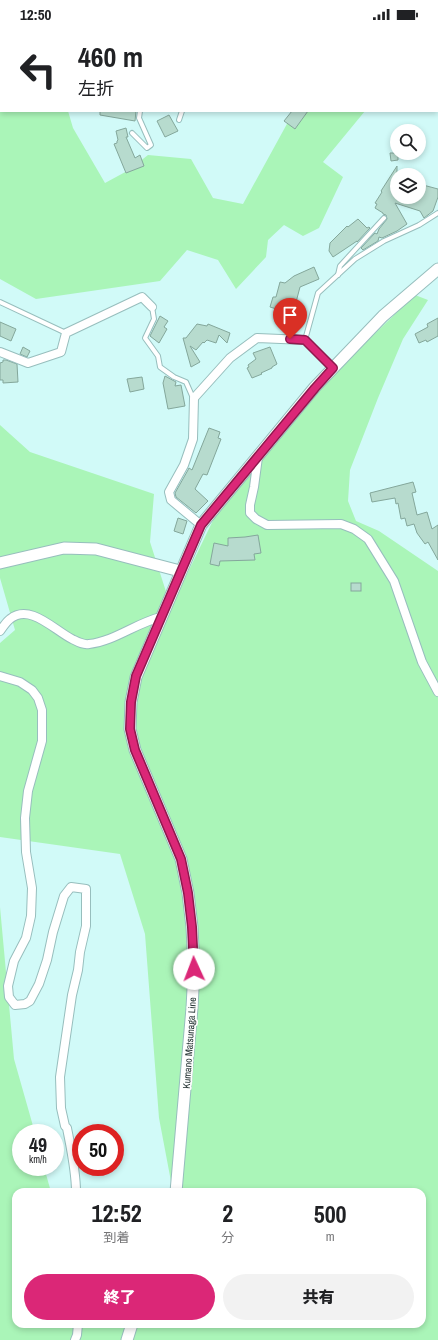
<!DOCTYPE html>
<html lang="ja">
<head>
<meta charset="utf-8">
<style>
  :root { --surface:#fff; --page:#f2f2f2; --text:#202124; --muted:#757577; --accent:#db2777 }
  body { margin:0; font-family:"Archivo Narrow","Noto Sans JP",sans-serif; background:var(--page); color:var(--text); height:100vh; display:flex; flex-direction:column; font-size:15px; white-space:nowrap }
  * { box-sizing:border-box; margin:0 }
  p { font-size:13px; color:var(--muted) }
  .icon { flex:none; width:22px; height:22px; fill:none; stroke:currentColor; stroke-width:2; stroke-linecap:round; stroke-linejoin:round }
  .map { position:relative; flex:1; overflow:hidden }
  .details { position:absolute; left:12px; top:1160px; width:414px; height:140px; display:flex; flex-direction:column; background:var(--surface); border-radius:12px; box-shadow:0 2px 6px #0003 }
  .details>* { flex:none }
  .top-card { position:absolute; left:0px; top:0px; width:438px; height:84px; box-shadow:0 2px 6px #0003; background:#fff; color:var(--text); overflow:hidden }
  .fabs { position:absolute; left:390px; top:96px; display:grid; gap:8px }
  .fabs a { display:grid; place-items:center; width:36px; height:36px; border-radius:50%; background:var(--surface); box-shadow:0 2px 6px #0003; font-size:20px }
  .speed { position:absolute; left:12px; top:1096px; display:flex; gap:8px; font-size:20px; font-weight:700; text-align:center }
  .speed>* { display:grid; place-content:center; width:52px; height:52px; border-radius:50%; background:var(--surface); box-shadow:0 2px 6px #0003; line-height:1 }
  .speed small { font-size:10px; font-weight:400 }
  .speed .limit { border:6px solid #d22; background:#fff; color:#111 }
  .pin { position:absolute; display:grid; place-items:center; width:34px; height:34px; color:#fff; margin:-41px -17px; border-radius:50% 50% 50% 0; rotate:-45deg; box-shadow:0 0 4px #0007 }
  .pin .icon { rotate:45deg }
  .me { position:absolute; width:44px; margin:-22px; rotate:358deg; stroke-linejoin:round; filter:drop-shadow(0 0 3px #0008) }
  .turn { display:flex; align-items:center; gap:14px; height:84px; padding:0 12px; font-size:18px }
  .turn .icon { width:52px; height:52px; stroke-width:2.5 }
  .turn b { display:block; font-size:28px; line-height:34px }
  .eta { display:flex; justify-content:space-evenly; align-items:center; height:68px; text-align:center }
  .eta b { font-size:24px; font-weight:800; line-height:28px }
  .action { display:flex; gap:8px; margin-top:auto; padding:8px 12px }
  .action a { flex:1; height:46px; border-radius:24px; background:var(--accent); color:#fff; font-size:16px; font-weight:800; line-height:46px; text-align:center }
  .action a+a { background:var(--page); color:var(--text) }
  .status { display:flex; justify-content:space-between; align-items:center; height:28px; padding:0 20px; background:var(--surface); direction:ltr }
  .status svg { height:11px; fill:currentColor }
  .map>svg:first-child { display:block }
  .green { fill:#aaf5b8 }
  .building { fill:#b7dbce; stroke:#84a79b }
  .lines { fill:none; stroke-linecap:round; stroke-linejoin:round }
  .lane-casing { stroke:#97bebd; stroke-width:6 }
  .street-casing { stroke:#97bebd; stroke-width:10 }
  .secondary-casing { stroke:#97bebd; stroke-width:13 }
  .lane { stroke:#fff; stroke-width:4 }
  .street { stroke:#fff; stroke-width:8 }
  .secondary { stroke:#fff; stroke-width:11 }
  .route-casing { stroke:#8e194d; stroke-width:10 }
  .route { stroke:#db2777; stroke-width:7 }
  .labels { text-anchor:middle; stroke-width:3.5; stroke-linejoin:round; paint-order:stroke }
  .street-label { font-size:10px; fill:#213030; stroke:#fefefe }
</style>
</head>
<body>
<div class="status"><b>12:50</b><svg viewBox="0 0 49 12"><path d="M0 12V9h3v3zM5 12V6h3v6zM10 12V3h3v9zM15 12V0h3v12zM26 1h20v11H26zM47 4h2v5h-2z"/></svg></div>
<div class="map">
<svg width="438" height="1312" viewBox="0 0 438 1312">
  <rect width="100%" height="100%" fill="#d1faf8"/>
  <g class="green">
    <polygon points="0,0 101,0 1,1 1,83 68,83 73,100 105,155 129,142 148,127 191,131 213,170 243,176 288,94 296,83 365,83 323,134 343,149 319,200 303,208 284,197 268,212 266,229 236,261 218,232 187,222 160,253 36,271 0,251"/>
    <polygon points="415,267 428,272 403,311 378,370 350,442 348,473 356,493 379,503 438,543 438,1312 0,1312 0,879 14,1031 35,1105 21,1105 21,1139 44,1139 51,1164 16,1164 16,1296 422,1296 422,1164 173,1164 159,1090 145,906 120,826 0,809 0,615 15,602 0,550 0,397 30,424 154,466 150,514 171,579 220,478 339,340"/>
  </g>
  <g class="building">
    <polygon points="100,83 136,83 135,93 100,87"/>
    <polygon points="292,83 308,83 295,101 284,93"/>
    <polygon points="169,87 178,103 165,109 157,93"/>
    <polygon points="126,100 128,109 126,109 135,130 140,127 144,138 126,145 114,116 117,115 117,113 118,112 116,103"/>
    <polygon points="390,125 398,125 398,132 391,133"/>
    <polygon points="397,138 397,169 419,169 423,157 438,161 438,169 433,183 424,190 420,183 395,175 407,196 397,203 382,210 379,209 378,213 363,222 361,220 375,205 377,206 379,201 387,191 386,187 383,186 383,185 375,180 377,176 375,175 382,164 381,163"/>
    <polygon points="358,191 367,200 369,199 370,200 357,214 357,213 333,229 329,223 330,215 347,198 348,199"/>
    <polygon points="314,239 319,251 300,259 295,278 293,277 289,291 279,288 280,282 270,279 273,269 276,269 280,254 285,255 294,248"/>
    <polygon points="160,288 168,293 164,299 167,301 159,315 150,308"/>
    <polygon points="438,290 438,308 427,314 426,312 419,315 415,306 428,299 427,296"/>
    <polygon points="0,294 16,301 11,313 0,308"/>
    <polygon points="197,296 207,298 208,296 230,305 227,315 219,307 216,315 207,312 204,315 203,314 196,322 190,318 200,334 191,339 183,310 186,310"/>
    <polygon points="23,319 30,323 27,329 20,326"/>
    <polygon points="270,319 277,336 272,339 272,340 261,345 262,346 252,350 247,340 249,339 248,337 256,331 253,325"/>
    <polygon points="3,332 6,332 17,336 18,354 3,355 3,352 0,352 0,335 3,334"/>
    <polygon points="165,348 176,354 175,358 181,357 185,378 168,381 163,355"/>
    <polygon points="142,349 144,361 130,364 127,351"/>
    <polygon points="209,400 220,404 218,410 221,411 207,447 203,446 195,461 208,473 196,485 176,469 175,465 188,442 189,440 192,442"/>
    <polygon points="413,454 416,464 412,465 417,487 427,484 432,501 438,497 438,532 428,514 425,516 417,505 414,496 407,498 405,490 401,491 398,475 396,476 395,470 372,474 370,465"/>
    <polygon points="178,490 187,493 183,506 174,503"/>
    <polygon points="258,507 261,525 254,526 255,532 220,533 219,538 210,536 214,515 228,518 228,510 245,509"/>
    <rect x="351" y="555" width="10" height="8"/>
  </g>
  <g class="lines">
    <defs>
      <g id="lane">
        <polyline points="392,0 392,1"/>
        <polyline points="179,92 182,83"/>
        <polyline points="132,105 147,120 151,117 139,90 140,83"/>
        <polyline points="338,247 340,238 384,190"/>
        <polyline points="0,274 66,305"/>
        <polyline points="152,279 154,291 145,310 158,328 160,339 174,349 186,354 193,370"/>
        <polyline points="333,340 305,312 318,265 355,231 384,213 419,197 438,185"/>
      </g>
      <g id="street">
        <polyline points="315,1 315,0"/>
        <polyline points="396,1 401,0"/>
        <polyline points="0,324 28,335 61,324 66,305 142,269 152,279"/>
        <polyline points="258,429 254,459 250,477 250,485 256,491 267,497 341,496 354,501 368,511 394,553 422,634 438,664"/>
        <polyline points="201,497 171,472 169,464 184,437 193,411 194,370 230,330 257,310 305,312"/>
        <path d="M0,603C3,599 6,594 10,591C30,575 54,602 72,611C78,614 83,617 89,616C115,613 136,595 161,589"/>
        <path d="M0,648L20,654L32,662L38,670L42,682V713L28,763L25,790L26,824L32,860L31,888L26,910L14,933L8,958L9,969L15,977L25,976L30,973L39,956L47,932L53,904L64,868L71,859L86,861V898L80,924L78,942L72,967L60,1049L61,1080L65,1098L67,1100C71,1121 76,1142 76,1164"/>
        <polyline points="75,1312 77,1307 78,1296"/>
      </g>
      <g id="secondary">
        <polyline points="0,535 64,520 96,521 180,543"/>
        <polyline points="176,1164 192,980 194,941 192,899 188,865 181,831 135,722 130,701 131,674 136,649 201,497 315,359 383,288 438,241"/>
        <polyline points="127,1312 132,1296"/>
      </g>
    </defs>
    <use href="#lane" class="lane-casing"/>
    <use href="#street" class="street-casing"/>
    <use href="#secondary" class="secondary-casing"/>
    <use href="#lane" class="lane"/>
    <use href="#street" class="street"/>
    <use href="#secondary" class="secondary"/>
  </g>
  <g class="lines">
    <defs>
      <polyline id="route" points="194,941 192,899 188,865 181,831 135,722 130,701 131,674 136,648 201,497 315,360 333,340 305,312 290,311"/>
    </defs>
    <use href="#route" class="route-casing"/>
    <use href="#route" class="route"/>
  </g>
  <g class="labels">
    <g class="street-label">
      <text transform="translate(189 1015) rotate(-86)" y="4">Kumano Matsunaga Line</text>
    </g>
  </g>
</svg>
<div class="fabs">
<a><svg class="icon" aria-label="search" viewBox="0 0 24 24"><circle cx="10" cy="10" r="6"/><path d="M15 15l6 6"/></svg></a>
<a><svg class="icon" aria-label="layers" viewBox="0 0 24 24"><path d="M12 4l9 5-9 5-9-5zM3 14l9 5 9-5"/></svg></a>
</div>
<div class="speed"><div>49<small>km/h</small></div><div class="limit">50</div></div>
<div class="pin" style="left:290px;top:311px;background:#d93025"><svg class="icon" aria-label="arrive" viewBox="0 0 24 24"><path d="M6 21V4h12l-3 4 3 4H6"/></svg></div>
<svg class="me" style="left:194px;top:941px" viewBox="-20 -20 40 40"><circle r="19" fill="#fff"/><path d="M0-13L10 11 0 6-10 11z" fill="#db2777"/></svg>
<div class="top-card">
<div class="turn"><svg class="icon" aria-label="left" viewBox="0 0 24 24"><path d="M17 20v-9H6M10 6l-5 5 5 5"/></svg><div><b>460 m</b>左折</div></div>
</div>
<section class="details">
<div class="eta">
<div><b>12:52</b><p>到着</p></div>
<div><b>2</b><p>分</p></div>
<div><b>500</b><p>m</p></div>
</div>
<div class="action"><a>終了</a><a>共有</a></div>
</section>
</div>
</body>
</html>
